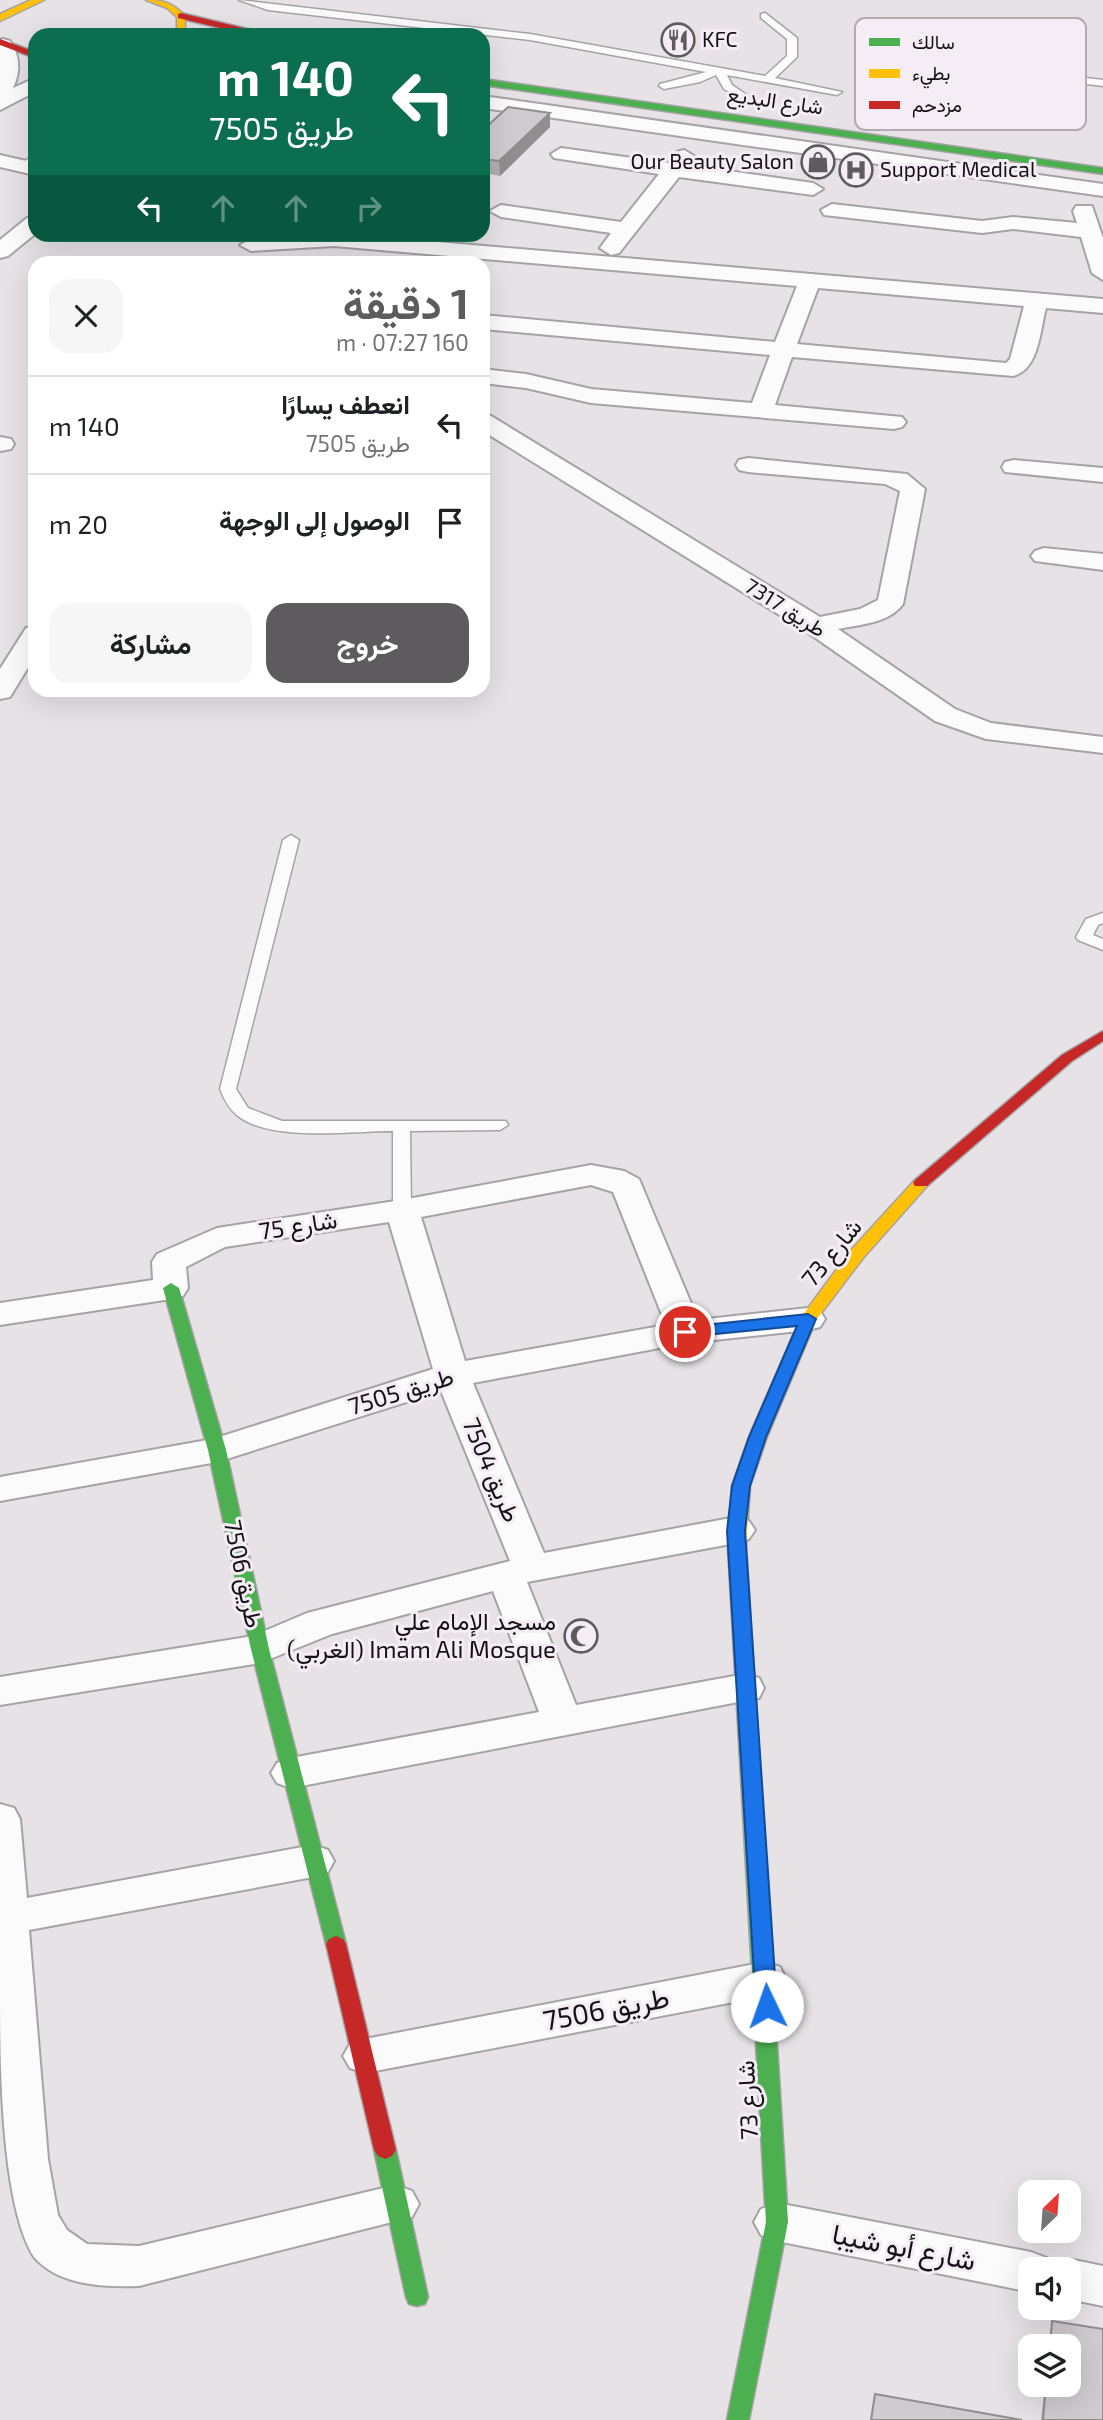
<!DOCTYPE html>
<html lang="ar">
<head>
<meta charset="utf-8">
<style>
  :root { --surface:#fff; --page:#f6f6f6; --text:#202124; --muted:#757577; --line:#e0e0e0; --accent:#5e5b5e }
  body { margin:0; font-family:"Exo 2",Vazirmatn,sans-serif; background:var(--page); color:var(--text); direction:rtl; height:100vh; display:flex; flex-direction:column; font-size:26px; white-space:nowrap }
  * { box-sizing:border-box; margin:0 }
  p { font-size:23px; color:var(--muted) }
  .icon { flex:none; width:38px; height:38px; fill:none; stroke:currentColor; stroke-width:2; stroke-linecap:round; stroke-linejoin:round }
  .map { position:relative; flex:1; overflow:hidden; direction:ltr }
  .sheet { position:absolute; left:28px; top:256px; width:462px; height:441px; display:flex; flex-direction:column; background:var(--surface); border-radius:21px; box-shadow:0 7px 28px #0002; direction:rtl }
  .sheet>* { flex:none }
  .hud { position:absolute; left:28px; top:28px; width:462px; height:214px; border-radius:21px; box-shadow:0 7px 28px #0002; direction:rtl; background:#0b6e4f; color:#fff; overflow:hidden }
  .needle { width:46px; rotate:25deg }
  .tools { position:absolute; left:1018px; top:2180px; display:grid; gap:14px }
  .tools a { display:grid; place-items:center; width:63px; height:63px; border-radius:14px; background:var(--surface); box-shadow:0 7px 28px #0002; font-size:35px }
  .pin { position:absolute; display:grid; place-items:center; width:60px; height:60px; color:#fff; margin:-30px; border:4px solid #fff; border-radius:50%; box-shadow:0 2px 7px #0007 }
  .me { position:absolute; width:77px; margin:-38px; rotate:357deg; stroke-linejoin:round; filter:drop-shadow(0 0 5px #0008) }
  .turn { display:flex; align-items:center; gap:24px; height:147px; padding:0 21px; font-size:32px }
  .turn .icon { width:91px; height:91px; stroke-width:2.5 }
  .turn b { display:block; font-size:49px; line-height:60px }
  .lanes { display:flex; align-items:center; height:66px; padding:0 21px; background:#0003; justify-content:center; gap:35px; direction:ltr }
  .lanes .off { opacity:.35 }
  .round { display:grid; place-items:center; flex:none; width:74px; height:74px; border-radius:21px; background:var(--page) }
  .summary { display:flex; align-items:center; justify-content:space-between; height:119px; padding:0 21px }
  h1 { font-size:42px; font-weight:700; line-height:52px; color:var(--accent) }
  .primary-button { display:flex; gap:14px; margin-top:auto; padding:14px 21px }
  .primary-button a { flex:1; height:80px; border-radius:21px; background:var(--accent); color:#fff; font-size:28px; font-weight:700; line-height:80px; text-align:center }
  .primary-button a+a { background:var(--page); color:var(--text) }
  ul { padding:0; list-style:none }
  li { display:flex; align-items:center; gap:21px; height:98px; padding:0 21px; border-top:2px solid var(--line) }
  li div { flex:1 }
  li b { display:block; font-size:26px }
  li em { font-style:normal }
  .map>svg:first-child { display:block }
  .lines { fill:none; stroke-linecap:round; stroke-linejoin:round }
  .lane-casing { stroke:#a6a3a6; stroke-width:3 }
  .street-casing { stroke:#a6a3a6; stroke-width:4 }
  .fast-casing { stroke:#a6a3a6; stroke-width:3 }
  .slow-casing { stroke:#a6a3a6; stroke-width:3 }
  .jam-casing { stroke:#a6a3a6; stroke-width:3 }
  .lane { fill:#fbfbfb; fill-rule:evenodd }
  .street { fill:#fbfbfb; fill-rule:evenodd }
  .fast { fill:#4caf50; fill-rule:evenodd }
  .slow { fill:#ffc107; fill-rule:evenodd }
  .jam { fill:#c62828; fill-rule:evenodd }
  .wall { fill:#b2afb1 }
  .shaded-wall { fill:#918e90 }
  .building { fill:#cfcbce; stroke:#918e90; stroke-width:2 }
  .route { fill:#1a73e8; stroke:#114b97; stroke-width:2 }
  .labels { text-anchor:middle; stroke-width:6; stroke-linejoin:round; paint-order:stroke }
  .far-poi-label { font-size:21px; fill:#141214; stroke:#f5edf5; text-anchor:start }
  .far-street-label { font-size:21px; fill:#141214; stroke:#f5edf5 }
  .street-label { font-size:24px; fill:#141214; stroke:#f5edf5 }
  .poi-label { font-size:24px; fill:#141214; stroke:#f5edf5; text-anchor:end }
  .near-street-label { font-size:28px; fill:#141214; stroke:#f5edf5 }
  .key { fill:#f5edf5; stroke:#b2abb2; stroke-width:2 }
  .key-label { font-size:19px; fill:#141214 }
</style>
</head>
<body>
<div class="map">
<svg width="1103" height="2420" viewBox="0 0 1103 2420">
  <rect width="100%" height="100%" fill="#e6e2e6"/>
  <g class="lines">
    <defs>
      <g id="lane">
        <polygon points="239,0 530,34 765,76 787,56 787,39 761,18 761,14 765,13 797,38 797,57 775,78 842,92 837,95 727,75 732,85 748,96 743,99 724,89 716,75 700,82 664,89 659,86 660,84 706,72 530,40 268,10"/>
        <polygon points="1017,70 1103,80 1103,86 1013,75 1012,73"/>
        <polygon points="35,123 35,133 30,130 31,124"/>
        <polygon points="35,155 35,162 21,169 16,166"/>
        <path d="M291,835L299,840L236,1089L248,1108L282,1121H506L508,1125L500,1130L410,1131L411,1210L408,1214L402,1215L393,1210V1131C352,1131 271,1142 238,1116C229,1109 224,1099 220,1089L283,840Z"/>
        <polygon points="1103,913 1103,923 1098,925 1093,935 1103,939 1103,950 1078,940 1076,937 1086,919"/>
      </g>
      <g id="street">
        <path d="M3,39L10,41C20,56 21,71 13,88L35,78V92L0,110V40Z"/>
        <polygon points="483,96 1103,184 1103,196 483,108"/>
        <polygon points="561,148 668,163 677,152 684,150 694,156 687,165 813,183 823,189 813,195 679,177 619,253 611,255 600,248 611,233 501,217 490,211 501,205 621,222 659,174 554,158 551,154"/>
        <polygon points="0,155 35,163 35,175 0,167"/>
        <polygon points="832,204 982,221 1013,217 1077,223 1073,211 1076,206 1092,206 1103,238 1103,280 1092,273 1081,237 1013,229 982,233 824,215 821,210"/>
        <polygon points="35,217 35,234 8,256 0,258 0,240 27,218"/>
        <path d="M345,234L1103,299V313L1046,308C1040,330 1039,370 1013,376L792,357L775,405L902,417L906,422L902,427L894,429L591,403L526,388L483,383V369L526,374L591,389L752,403L770,355L483,329V315L775,342L797,286L334,246L251,251L240,245L251,239ZM818,288L1024,306L1010,359L1006,363L797,344Z"/>
        <path d="M483,414L491,416L820,617L860,609L878,600L900,491L885,484L748,472L739,470L736,465L739,460L748,458L907,474L925,489L903,604C890,623 858,625 838,629L955,709L991,723L1103,737V753L986,739L935,721L807,632L483,431Z"/>
        <polygon points="0,437 11,439 14,444 11,449 0,451"/>
        <polygon points="1014,460 1103,468 1103,482 1005,472 1002,467 1005,462"/>
        <polygon points="1044,548 1103,554 1103,570 1035,561 1031,556 1035,551"/>
        <polygon points="35,626 35,656 10,697 0,699 0,669 26,628"/>
        <path d="M591,1165L624,1171L639,1179L698,1320L808,1308L820,1311L825,1319L820,1327L808,1330L686,1343L473,1383L544,1553L736,1517L749,1521L755,1530L749,1539L736,1543L527,1582L576,1705L745,1674L759,1678L764,1688L759,1698L291,1788L277,1783L271,1773L277,1763L291,1758L539,1712L493,1591L332,1634L260,1663L0,1705V1677L253,1636L307,1613L510,1561L441,1391L217,1462L0,1501V1477L213,1439L433,1369L389,1222L225,1247L186,1267L188,1288L183,1296L171,1299L0,1325V1303L153,1280L152,1262L157,1254L217,1228L402,1200ZM591,1185L613,1192L666,1325L465,1361L421,1217Z"/>
        <path d="M0,1804L14,1808L20,1819L27,1898L313,1845L328,1850L334,1861L328,1872L313,1877L29,1930L48,2159L58,2215L67,2230L87,2244L139,2246L396,2185L412,2191L419,2204L412,2217L139,2286C104,2287 59,2286 34,2257C0,2203 0,2055 0,1985C0,1925 0,1864 0,1804Z"/>
        <polygon points="765,1962 780,1967 786,1979 780,1991 765,1996 365,2073 350,2068 343,2056 350,2044 365,2039"/>
        <polygon points="777,2203 1031,2252 1047,2258 1052,2267 1069,2259 1103,2266 1103,2306 1069,2299 1069,2270 1031,2270 1031,2292 777,2241 761,2235 754,2222 761,2209"/>
      </g>
      <g id="fast">
        <polygon points="483,79 1103,168 1103,174 483,85"/>
        <polygon points="171,1283 179,1288 226,1450 269,1649 346,1944 343,1949 336,1952 329,1949 326,1944 251,1649 208,1450 163,1288"/>
        <polygon points="737,1540 743,1542 746,1546 788,2222 749,2420 727,2420 766,2222 728,1546 731,1542"/>
        <polygon points="385,2141 392,2144 396,2150 428,2297 425,2304 417,2306 409,2304 406,2297 374,2150 378,2144"/>
      </g>
      <g id="slow">
        <polygon points="31,0 44,0 0,21 0,14"/>
        <path d="M146,0C163,0 173,3 185,16V31L180,35H170L177,28V17L167,8Z"/>
        <polygon points="921,1178 929,1183 927,1186 863,1258 816,1320 767,1437 750,1486 746,1546 743,1550 731,1550 728,1546 732,1486 749,1437 800,1319 851,1250 915,1180"/>
      </g>
      <g id="jam">
        <polygon points="181,13 264,33 266,35 250,35 178,18 178,14"/>
        <polygon points="0,39 35,52 35,58 0,45"/>
        <polygon points="1103,1031 1103,1041 1072,1061 927,1186 915,1186 913,1183 915,1180 1062,1055"/>
        <polygon points="336,1936 343,1939 346,1944 396,2150 392,2156 385,2159 378,2156 374,2150 326,1944 329,1939"/>
      </g>
    </defs>
    <use href="#lane" class="lane-casing"/>
    <use href="#street" class="street-casing"/>
    <use href="#fast" class="fast-casing"/>
    <use href="#slow" class="slow-casing"/>
    <use href="#jam" class="jam-casing"/>
    <use href="#lane" class="lane"/>
    <use href="#street" class="street"/>
    <use href="#fast" class="fast"/>
    <use href="#slow" class="slow"/>
    <use href="#jam" class="jam"/>
  </g>
  <g class="wall">
    <polygon points="550,127 500,176 483,173 483,130"/>
    <polygon points="1052,2321 1103,2329 1103,2420 1041,2420 1045,2385 1069,2385 1069,2347 1048,2347"/>
  </g>
  <polygon class="shaded-wall" points="550,113 550,127 500,176 499,161"/>
  <g class="building">
    <polygon points="508,107 550,113 499,161 483,159 483,130"/>
    <polygon points="1052,2321 1103,2329 1103,2420 1043,2420 1046,2385 1069,2385 1069,2347 1050,2347"/>
    <polygon points="875,2394 1022,2420 871,2420"/>
  </g>
  <polygon class="route" points="808,1314 816,1319 766,1437 750,1486 745,1531 777,2006 774,2012 759,2012 756,2006 727,1531 732,1486 749,1437 797,1326 685,1337 677,1332 685,1327"/>
  <defs>
    <symbol id="restaurant-ring" viewBox="-11 -11 22 22"><circle r="9.5" fill="#f5edf5" stroke="#5e5b5e" stroke-width="1.5"/><path d="M-5-6h1v4h1v-4h1v4h1v-4h1v5L-1.5 .5V6h-2V.5L-5-1ZM5-6V6H3V1.5H1.5Q1.5-4 5-6Z" fill="#5e5b5e"/></symbol>
    <symbol id="shop-ring" viewBox="-11 -11 22 22"><circle r="9.5" fill="#f5edf5" stroke="#5e5b5e" stroke-width="1.5"/><path d="M-5-2.5h2.3a2.7 3.5 0 0 1 5.4 0H5L5.5 6h-11ZM-1.5-2.5h3a1.5 2.3 0 0 0-3 0Z" fill="#5e5b5e"/></symbol>
    <symbol id="hospital-ring" viewBox="-11 -11 22 22"><circle r="9.5" fill="#f5edf5" stroke="#5e5b5e" stroke-width="1.5"/><path d="M-5-5h3v3.5h4V-5h3V5h-3V1.5h-4V5h-3Z" fill="#5e5b5e"/></symbol>
    <symbol id="mosque-ring" viewBox="-11 -11 22 22"><circle r="9.5" fill="#f5edf5" stroke="#5e5b5e" stroke-width="1.5"/><path d="M3.5-4.9A6 6 0 1 0 3.5 4.9A5 5 0 1 1 3.5-4.9Z" fill="#5e5b5e"/></symbol>
  </defs>
  <g fill-rule="evenodd">
    <use href="#restaurant-ring" x="659" y="21" width="38" height="38"/>
    <use href="#shop-ring" x="799" y="143" width="38" height="38"/>
    <use href="#hospital-ring" x="837" y="151" width="38" height="38"/>
    <use href="#mosque-ring" x="562" y="1617" width="38" height="38"/>
  </g>
  <g class="labels">
    <g class="far-poi-label">
      <text x="702" y="47">KFC</text>
      <text x="794" y="169" text-anchor="end">Our Beauty Salon</text>
      <text x="880" y="177">Support Medical</text>
    </g>
    <g class="far-street-label">
      <text transform="translate(775 101) rotate(8)" y="7">شارع البديع</text>
      <text transform="translate(785 608) rotate(32)" y="7">طريق 7317</text>
    </g>
    <g class="street-label">
      <text transform="translate(298 1226) rotate(-9)" y="8">شارع 75</text>
      <text transform="translate(832 1253) rotate(-51)" y="8">شارع 73</text>
      <text transform="translate(401 1392) rotate(-17)" y="8">طريق 7505</text>
      <text transform="translate(491 1470) rotate(67)" y="8">طريق 7504</text>
      <text transform="translate(243 1574) rotate(78)" y="8">طريق 7506</text>
      <text transform="translate(748 2100) rotate(-93)" y="8">شارع 73</text>
    </g>
    <g class="poi-label">
      <text x="556" y="1630">مسجد الإمام علي<tspan x="556" dy="28">(الغربي) Imam Ali Mosque</tspan></text>
    </g>
    <g class="near-street-label">
      <text transform="translate(606 2009) rotate(-11)" y="10">طريق 7506</text>
      <text transform="translate(904 2247) rotate(11)" y="10">شارع أبو شيبا</text>
    </g>
  </g>
  <rect x="855" y="18" width="231" height="112" rx="10" class="key"/>
  <rect x="869" y="38" width="31" height="8" fill="#4caf50"/>
  <rect x="869" y="69" width="31" height="9" fill="#ffc107"/>
  <rect x="869" y="101" width="31" height="8" fill="#c62828"/>
  <g class="key-label">
    <text x="912" y="49">سالك</text>
    <text x="912" y="80">بطيء</text>
    <text x="912" y="112">مزدحم</text>
  </g>
</svg>
<div class="tools">
<a><svg class="needle" viewBox="-14 -14 28 28"><path d="M0-13l5 13h-10z" fill="#e53935"/><path d="M0 13l5-13h-10z" fill="#757577"/></svg></a>
<a><svg class="icon" aria-label="sound" viewBox="0 0 24 24"><path d="M4 9h4l5-4v14l-5-4H4zM17 9q2 3 0 6"/></svg></a>
<a><svg class="icon" aria-label="layers" viewBox="0 0 24 24"><path d="M12 4l9 5-9 5-9-5zM3 14l9 5 9-5"/></svg></a>
</div>
<div class="pin" style="left:685px;top:1332px;background:#d93025"><svg class="icon" aria-label="arrive" viewBox="0 0 24 24"><path d="M6 21V4h12l-3 4 3 4H6"/></svg></div>
<svg class="me" style="left:767px;top:2006px" viewBox="-20 -20 40 40"><circle r="19" fill="#fff"/><path d="M0-13L10 11 0 6-10 11z" fill="#1a73e8"/></svg>
<div class="hud">
<div class="turn"><svg class="icon" aria-label="left" viewBox="0 0 24 24"><path d="M17 20v-9H6M10 6l-5 5 5 5"/></svg><div><b>140 m</b>طريق 7505</div></div>
<div class="lanes"><svg class="icon" aria-label="left" viewBox="0 0 24 24"><path d="M17 20v-9H6M10 6l-5 5 5 5"/></svg><svg class="icon off" aria-label="ahead" viewBox="0 0 24 24"><path d="M12 20V5M6 11l6-6 6 6"/></svg><svg class="icon off" aria-label="ahead" viewBox="0 0 24 24"><path d="M12 20V5M6 11l6-6 6 6"/></svg><svg class="icon off" aria-label="right" viewBox="0 0 24 24"><path d="M7 20v-9h11M14 6l5 5-5 5"/></svg></div>
</div>
<section class="sheet">
<div class="summary"><div><h1>1 دقيقة</h1><p>160 m · 07:27</p></div><a class="round"><svg class="icon" aria-label="close" viewBox="0 0 24 24"><path d="M6 6l12 12M18 6L6 18"/></svg></a></div>
<ul>
<li><svg class="icon" aria-label="left" viewBox="0 0 24 24"><path d="M17 20v-9H6M10 6l-5 5 5 5"/></svg><div><b>انعطف يسارًا</b><p>طريق 7505</p></div><em>140 m</em></li>
<li><svg class="icon" aria-label="arrive" viewBox="0 0 24 24"><path d="M6 21V4h12l-3 4 3 4H6"/></svg><div><b>الوصول إلى الوجهة</b></div><em>20 m</em></li>
</ul>
<div class="primary-button"><a>خروج</a><a>مشاركة</a></div>
</section>
</div>
</body>
</html>
